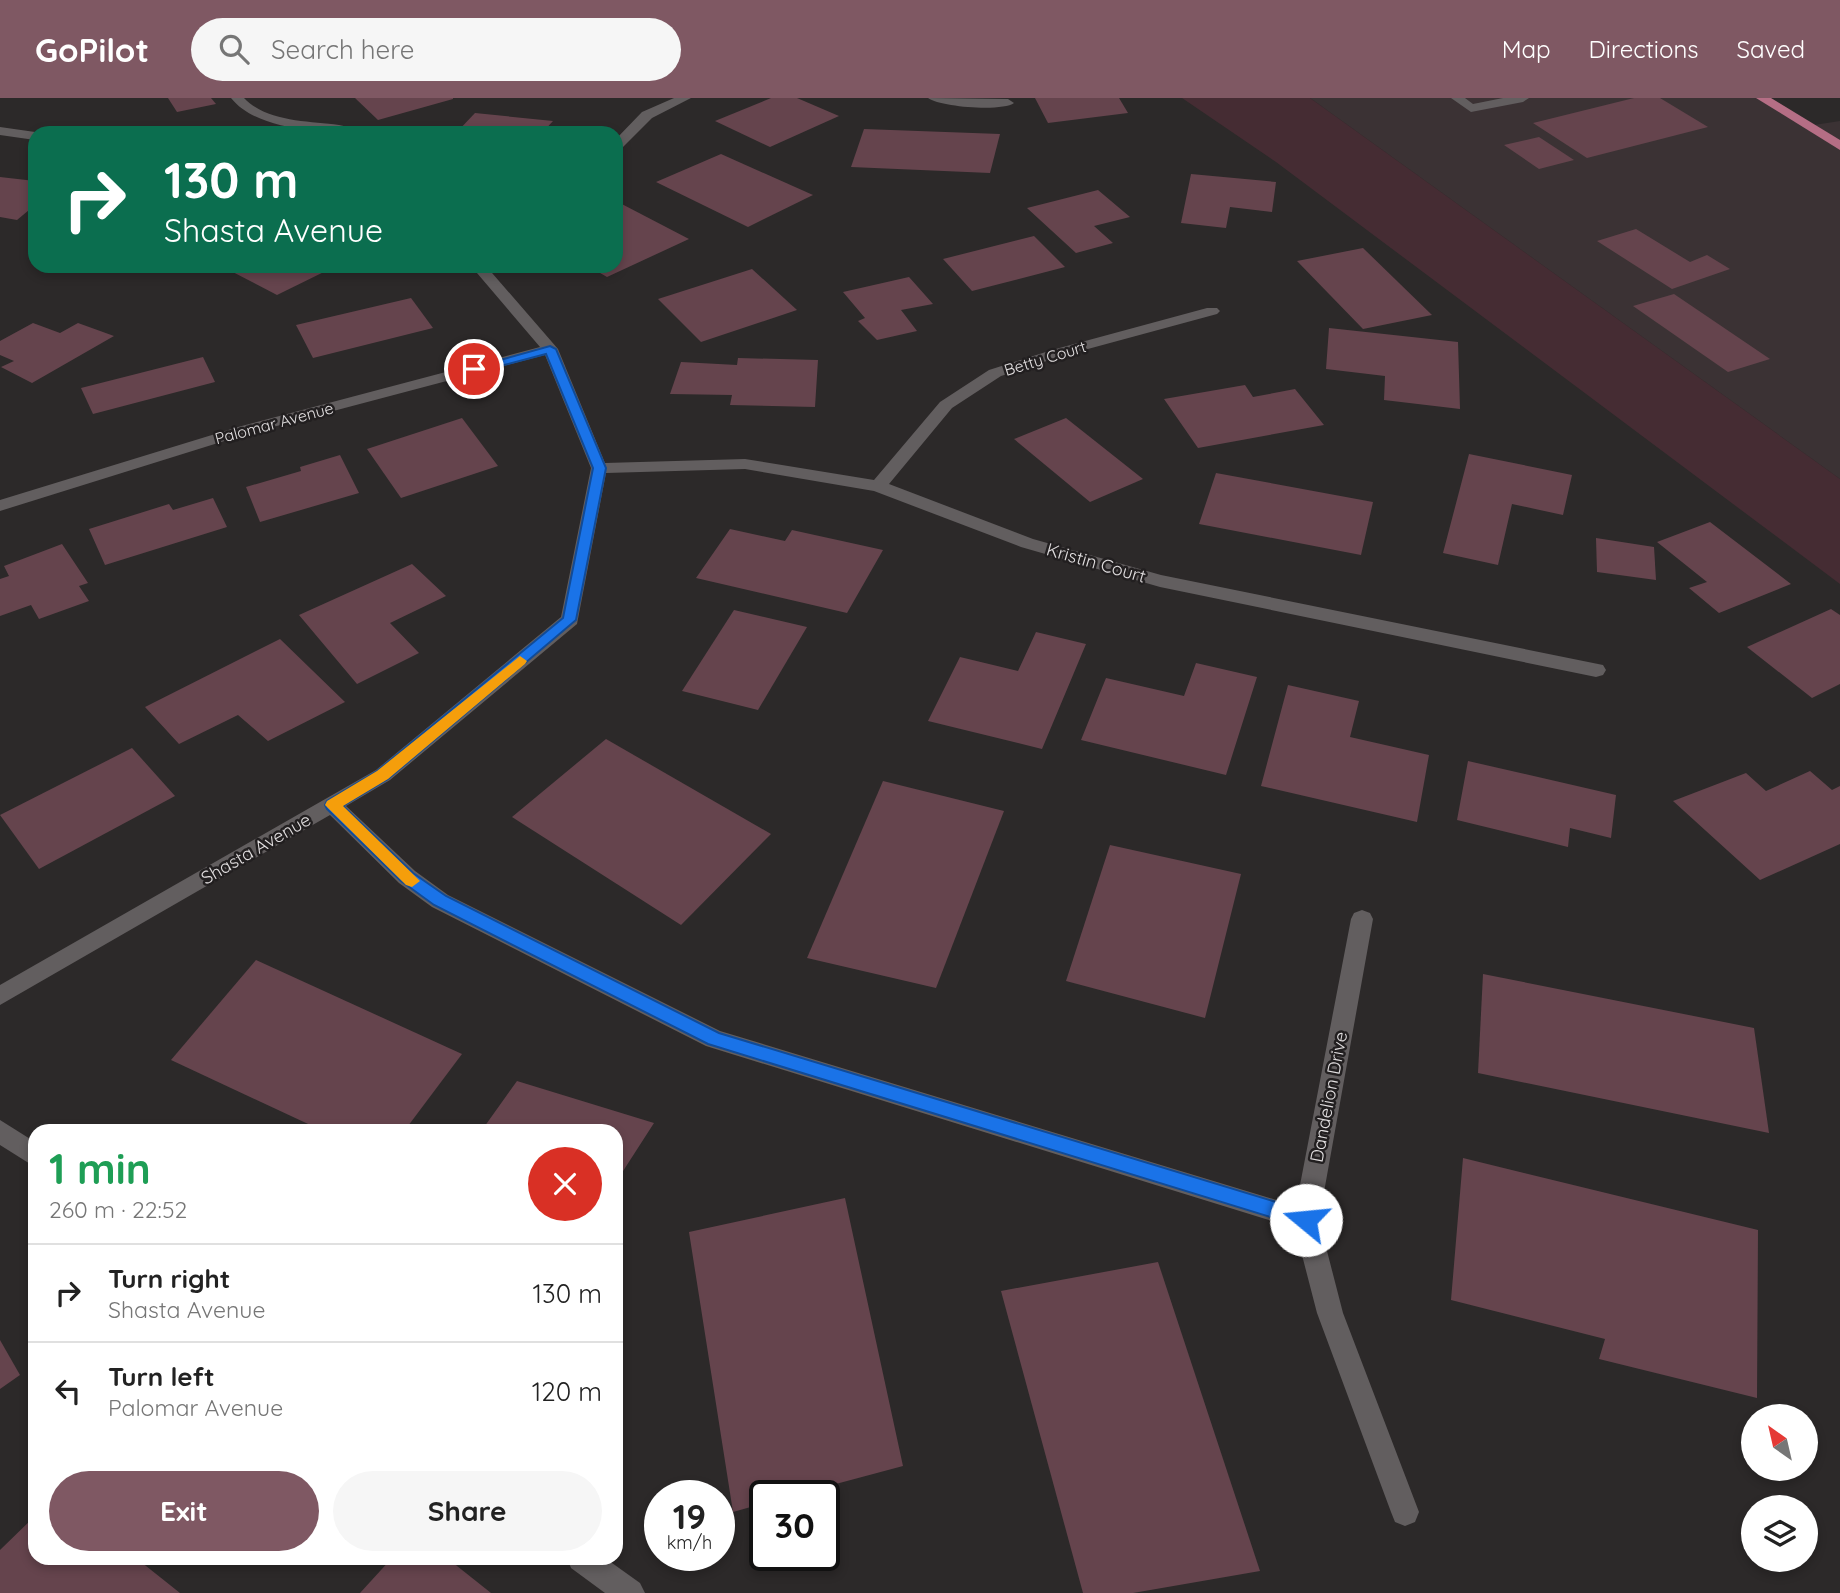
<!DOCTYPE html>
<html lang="en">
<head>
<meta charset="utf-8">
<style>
  :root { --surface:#fff; --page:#f6f6f6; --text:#222; --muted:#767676; --line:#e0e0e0; --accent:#7f5863 }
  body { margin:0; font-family:Quicksand,sans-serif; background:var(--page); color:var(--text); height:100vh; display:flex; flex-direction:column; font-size:26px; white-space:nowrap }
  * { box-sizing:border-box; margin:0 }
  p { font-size:23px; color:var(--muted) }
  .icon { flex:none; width:38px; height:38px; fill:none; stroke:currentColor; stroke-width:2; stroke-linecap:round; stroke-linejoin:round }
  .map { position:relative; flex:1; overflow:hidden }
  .drawer { position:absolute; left:28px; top:1026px; width:595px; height:441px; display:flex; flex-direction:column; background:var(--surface); border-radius:21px; box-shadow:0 4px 10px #0003 }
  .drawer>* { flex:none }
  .top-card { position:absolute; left:28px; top:28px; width:595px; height:147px; border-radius:21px; box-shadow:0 4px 10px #0003; background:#0b6e4f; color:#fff; overflow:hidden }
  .needle { width:46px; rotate:326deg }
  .buttons { position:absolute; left:1741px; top:1306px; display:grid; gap:14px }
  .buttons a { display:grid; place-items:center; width:77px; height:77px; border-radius:50%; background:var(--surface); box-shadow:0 4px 10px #0003; font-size:35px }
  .speed { position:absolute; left:644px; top:1382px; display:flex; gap:14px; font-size:35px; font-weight:700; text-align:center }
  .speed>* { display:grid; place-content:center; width:91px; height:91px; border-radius:50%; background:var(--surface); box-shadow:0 4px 10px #0003; line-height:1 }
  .speed small { font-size:18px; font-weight:400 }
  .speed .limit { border:4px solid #111; border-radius:10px; background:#fff; color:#111 }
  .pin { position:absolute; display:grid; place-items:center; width:60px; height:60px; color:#fff; margin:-30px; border:4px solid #fff; border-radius:50%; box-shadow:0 2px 7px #0007 }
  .me { position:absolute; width:77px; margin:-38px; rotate:287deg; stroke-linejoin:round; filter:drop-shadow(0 0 5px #0008) }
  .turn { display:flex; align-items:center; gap:24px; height:147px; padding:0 21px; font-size:32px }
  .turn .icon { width:91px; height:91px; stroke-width:2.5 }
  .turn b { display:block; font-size:49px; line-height:60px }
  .round { display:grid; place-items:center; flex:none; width:74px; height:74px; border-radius:37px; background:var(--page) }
  .overview { display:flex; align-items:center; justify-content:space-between; height:119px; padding:0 21px }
  h1 { font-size:42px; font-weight:800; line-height:52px; color:#1e9e55 }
  .cta { display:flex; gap:14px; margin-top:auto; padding:14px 21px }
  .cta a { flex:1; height:80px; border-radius:42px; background:var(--accent); color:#fff; font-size:28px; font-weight:800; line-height:80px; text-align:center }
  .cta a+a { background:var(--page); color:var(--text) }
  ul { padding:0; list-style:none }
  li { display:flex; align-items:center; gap:21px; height:98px; padding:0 21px; border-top:2px solid var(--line) }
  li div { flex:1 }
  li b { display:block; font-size:26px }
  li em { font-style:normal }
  header { display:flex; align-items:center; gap:42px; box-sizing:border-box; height:98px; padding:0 35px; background:var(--accent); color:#fff }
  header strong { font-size:33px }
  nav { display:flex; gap:38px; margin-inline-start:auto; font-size:24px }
  .search { width:490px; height:63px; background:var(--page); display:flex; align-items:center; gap:18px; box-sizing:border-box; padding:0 24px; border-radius:38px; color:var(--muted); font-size:26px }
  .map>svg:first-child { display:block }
  .built { fill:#3b3234 }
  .green { fill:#452c33 }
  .building { fill:#65444d }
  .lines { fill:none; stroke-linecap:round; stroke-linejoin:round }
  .lane { fill:#625e5f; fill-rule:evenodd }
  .street { fill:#625e5f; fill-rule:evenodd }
  .primary { fill:#b56e85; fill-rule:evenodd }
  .route { fill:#1a73e8; stroke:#114b97; stroke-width:2 }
  .slow { fill:#f59e0b }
  .labels { text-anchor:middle; stroke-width:5; stroke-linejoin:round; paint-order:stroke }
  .far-street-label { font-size:16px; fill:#e2dfe0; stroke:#221f20 }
  .street-label { font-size:18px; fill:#e2dfe0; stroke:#221f20 }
</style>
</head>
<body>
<header>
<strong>GoPilot</strong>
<div class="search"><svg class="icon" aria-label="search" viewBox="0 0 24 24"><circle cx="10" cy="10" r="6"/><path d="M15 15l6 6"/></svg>Search here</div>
<nav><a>Map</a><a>Directions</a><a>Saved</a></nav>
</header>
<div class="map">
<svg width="1840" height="1495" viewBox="0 0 1840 1495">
  <rect width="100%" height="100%" fill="#2c2929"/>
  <polygon class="built" points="1310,0 1771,0 1814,27 1840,23 1840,381"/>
  <polygon class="green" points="1182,0 1310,0 1840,381 1840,486 1276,64"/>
  <g class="building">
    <polygon points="168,0 211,0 216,6 177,14"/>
    <polygon points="355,0 453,0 453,1 378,22"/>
    <polygon points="771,0 797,0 839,18 770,49 715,23"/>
    <polygon points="1035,0 1119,0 1128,15 1048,25"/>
    <polygon points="1634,0 1660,0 1708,29 1587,60 1533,25"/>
    <polygon points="475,15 553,23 542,35 456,35"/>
    <polygon points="864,31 1000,36 990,75 851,69"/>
    <polygon points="1539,39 1574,62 1539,71 1504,47"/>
    <polygon points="721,56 813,97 748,129 656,84"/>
    <polygon points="1191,76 1276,84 1272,114 1230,109 1226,130 1181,125"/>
    <polygon points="0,79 35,83 35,107 17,122 0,119"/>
    <polygon points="1098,92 1130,119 1094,128 1113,145 1076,155 1027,110"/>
    <polygon points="616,103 689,141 607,179 588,168 616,168"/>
    <polygon points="1636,131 1690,164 1707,157 1730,171 1672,191 1597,143"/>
    <polygon points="1034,138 1065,169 972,193 943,161"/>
    <polygon points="1363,150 1432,217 1363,231 1297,163"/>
    <polygon points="229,168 336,168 277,197 225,170"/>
    <polygon points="752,171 797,212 701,244 658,201"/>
    <polygon points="909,179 933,206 901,212 917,233 877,242 858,223 865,220 843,194"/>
    <polygon points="1674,196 1770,261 1728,274 1633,208"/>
    <polygon points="411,200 433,230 313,260 296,227"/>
    <polygon points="33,225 60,235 78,225 114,238 32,285 1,269 14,263 0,257 0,243"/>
    <polygon points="1329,230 1458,244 1460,311 1384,302 1385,278 1326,271"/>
    <polygon points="203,259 215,284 93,316 81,290"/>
    <polygon points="738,260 818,262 815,309 730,307 732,297 670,296 681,264 737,267"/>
    <polygon points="1245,287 1253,299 1295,291 1324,327 1198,350 1164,301"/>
    <polygon points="462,320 498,368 401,400 367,351"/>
    <polygon points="1066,320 1143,381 1090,404 1014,341"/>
    <polygon points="1469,356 1572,377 1563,417 1512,406 1498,467 1443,455"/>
    <polygon points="340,357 359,395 260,424 246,389 301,373 300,369"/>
    <polygon points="1216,375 1373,404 1361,457 1199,426"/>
    <polygon points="213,400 227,429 105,467 89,431 169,406 173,412"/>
    <polygon points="1710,424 1791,486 1719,515 1689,490 1707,484 1657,444"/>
    <polygon points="730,431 785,443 792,432 883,452 847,515 696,480"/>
    <polygon points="1596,440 1654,449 1656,482 1597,474"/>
    <polygon points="62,446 88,485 79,488 89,503 39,521 31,507 0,518 0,481 9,478 4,468"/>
    <polygon points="412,466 446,498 390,525 419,555 357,586 299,517"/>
    <polygon points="1831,511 1840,517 1840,586 1812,600 1747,549"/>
    <polygon points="734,512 807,529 758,612 682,593"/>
    <polygon points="1036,534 1086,546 1042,651 928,623 960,559 1018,573"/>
    <polygon points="280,541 345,604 268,643 238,617 179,646 145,609"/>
    <polygon points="1196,565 1257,579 1226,677 1081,642 1106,580 1184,598"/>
    <polygon points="1288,587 1359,603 1350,639 1429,657 1417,724 1261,688"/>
    <polygon points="606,641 771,736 681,827 512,719"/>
    <polygon points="132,650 175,698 39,771 0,717"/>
    <polygon points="1468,663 1616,697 1611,740 1570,730 1568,749 1457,722"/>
    <polygon points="1810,673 1832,692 1840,688 1840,746 1760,782 1673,703 1746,675 1766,693"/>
    <polygon points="883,683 1004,713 936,890 807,860"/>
    <polygon points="1110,747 1241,776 1205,920 1066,883"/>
    <polygon points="256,862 462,956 405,1032 321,1032 171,962"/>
    <polygon points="1483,876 1754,930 1769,1035 1478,975"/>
    <polygon points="517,983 654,1025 616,1084 616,1032 482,1032"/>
    <polygon points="1463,1060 1758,1132 1757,1300 1599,1261 1605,1241 1451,1202"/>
    <polygon points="845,1100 903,1368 791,1398 765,1398 765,1405 733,1414 689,1134"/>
    <polygon points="1158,1164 1260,1473 1133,1495 1083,1495 1001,1193"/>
    <polygon points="0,1242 20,1277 0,1291"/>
    <polygon points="35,1418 35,1460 136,1460 180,1495 0,1495 0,1452"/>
    <polygon points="392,1460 447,1460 491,1495 360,1495"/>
  </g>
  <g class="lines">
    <g class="lane">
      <path d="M231,0H244C267,24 308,23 339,27C348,29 359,30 366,35C326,35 257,33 231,0Z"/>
      <polygon points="1451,0 1465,0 1473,6 1503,0 1529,0 1523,4 1471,14"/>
    </g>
    <g class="street">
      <polygon points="674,0 691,0 652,20 621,51 616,52 616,41 642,14"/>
      <path d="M928,0L1008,1L1014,5C1002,14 940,9 928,0Z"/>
      <polygon points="0,29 35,34 39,35 35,35 35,42 0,37"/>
      <polygon points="471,168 486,168 558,251 605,365 745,361 874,382 940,304 989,272 1052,252 1207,210 1217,210 1220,213 1217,216 1062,258 1001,278 952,310 889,386 1033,441 1161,477 1603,567 1606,572 1603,577 1596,579 1160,489 1021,449 874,393 745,371 606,375 577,526 390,682 346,708 415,773 448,797 720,933 1296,1108 1351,821 1354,815 1362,812 1370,815 1373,821 1319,1122 1343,1215 1419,1414 1415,1424 1405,1428 1395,1424 1391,1414 1317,1215 1295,1130 706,948 432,809 399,785 330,717 0,907 0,887 376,672 561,519 591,370 545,257 250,335 0,413 0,402 238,329 540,249"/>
      <polygon points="0,1022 35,1044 35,1069 0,1047"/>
      <polygon points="567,1460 605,1460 640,1485 645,1495 605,1495 571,1470"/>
    </g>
    <polygon class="primary" points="1756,0 1771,0 1840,42 1840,52"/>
  </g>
  <polygon class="route" points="550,248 556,251 606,370 576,522 388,681 343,708 413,775 446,798 719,935 1306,1113 1313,1115 1315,1122 1313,1128 1306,1130 708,946 434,807 401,783 327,711 325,707 327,703 377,673 563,520 593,370 546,256 474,275 468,271"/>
  <polygon class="slow" points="520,558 527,563 525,566 388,681 343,708 420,783 412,789 406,787 325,707 327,703 377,673"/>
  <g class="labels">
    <g class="far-street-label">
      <text transform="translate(1045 260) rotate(-17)" y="6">Betty Court</text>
      <text transform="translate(274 325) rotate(-15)" y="6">Palomar Avenue</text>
    </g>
    <g class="street-label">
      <text transform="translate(1096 465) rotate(16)" y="6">Kristin Court</text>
      <text transform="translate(256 751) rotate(-30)" y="6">Shasta Avenue</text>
      <text transform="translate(1329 999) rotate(-79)" y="6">Dandelion Drive</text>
    </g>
  </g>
</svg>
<div class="buttons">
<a><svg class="needle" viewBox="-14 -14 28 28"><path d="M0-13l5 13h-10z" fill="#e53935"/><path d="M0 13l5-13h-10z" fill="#767676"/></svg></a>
<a><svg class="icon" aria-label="layers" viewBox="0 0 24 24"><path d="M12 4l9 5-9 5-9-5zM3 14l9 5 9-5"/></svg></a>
</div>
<div class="speed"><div>19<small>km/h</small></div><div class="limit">30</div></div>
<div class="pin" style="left:474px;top:271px;background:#d93025"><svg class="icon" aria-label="arrive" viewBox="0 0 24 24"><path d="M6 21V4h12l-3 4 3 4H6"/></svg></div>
<svg class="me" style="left:1306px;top:1122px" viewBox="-20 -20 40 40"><circle r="19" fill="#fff"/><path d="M0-13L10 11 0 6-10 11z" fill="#1a73e8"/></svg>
<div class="top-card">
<div class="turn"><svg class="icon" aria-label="right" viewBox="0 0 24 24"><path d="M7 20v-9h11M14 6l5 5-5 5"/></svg><div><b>130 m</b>Shasta Avenue</div></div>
</div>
<section class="drawer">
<div class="overview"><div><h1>1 min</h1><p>260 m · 22:52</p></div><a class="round" style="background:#d93025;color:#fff"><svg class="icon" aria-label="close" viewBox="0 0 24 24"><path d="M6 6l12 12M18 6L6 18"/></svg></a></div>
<ul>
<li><svg class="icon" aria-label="right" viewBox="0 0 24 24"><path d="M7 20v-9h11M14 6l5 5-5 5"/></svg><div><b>Turn right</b><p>Shasta Avenue</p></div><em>130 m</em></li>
<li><svg class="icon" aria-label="left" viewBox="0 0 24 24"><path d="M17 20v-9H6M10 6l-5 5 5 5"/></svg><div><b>Turn left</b><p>Palomar Avenue</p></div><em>120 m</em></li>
</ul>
<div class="cta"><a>Exit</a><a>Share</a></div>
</section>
</div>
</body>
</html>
